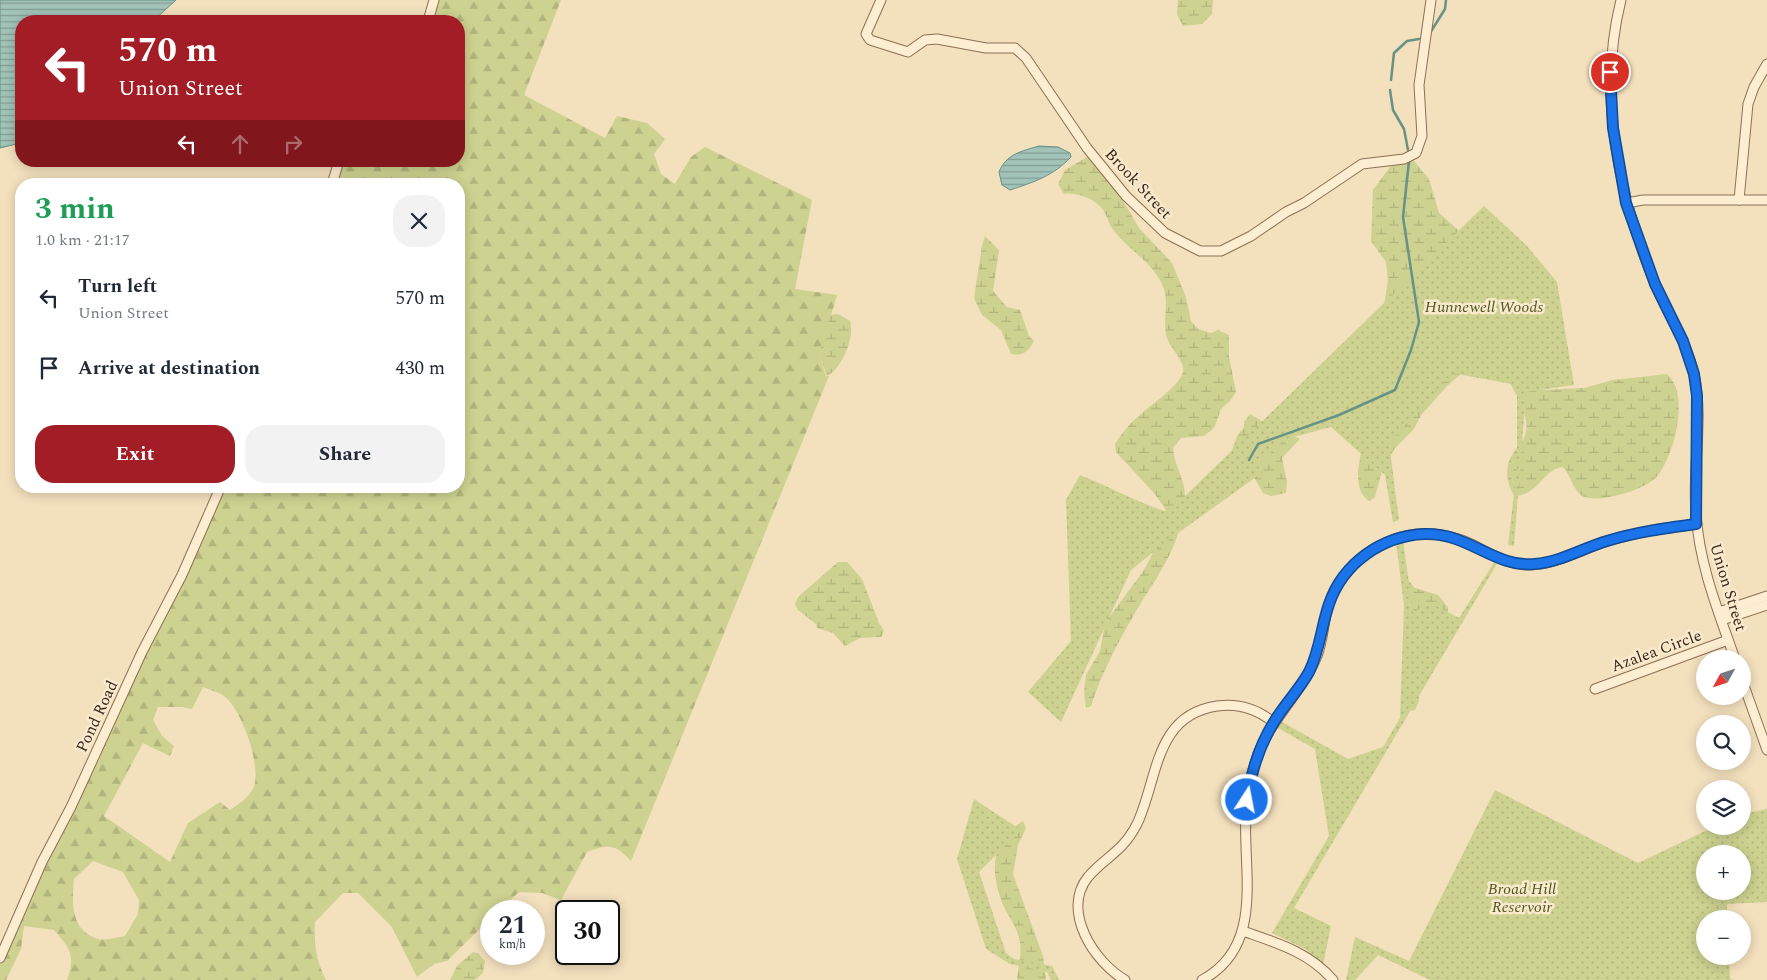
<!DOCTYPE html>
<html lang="en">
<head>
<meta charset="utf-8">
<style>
  :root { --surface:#fff; --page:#f2f2f3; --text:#1f2937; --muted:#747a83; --accent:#a21d25 }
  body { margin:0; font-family:Spectral,serif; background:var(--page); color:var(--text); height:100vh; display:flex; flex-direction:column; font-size:19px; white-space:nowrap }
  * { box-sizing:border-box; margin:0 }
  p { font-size:16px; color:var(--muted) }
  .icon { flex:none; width:28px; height:28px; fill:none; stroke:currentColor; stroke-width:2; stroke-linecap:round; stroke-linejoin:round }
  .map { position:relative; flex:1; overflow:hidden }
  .side { position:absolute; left:15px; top:178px; width:450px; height:315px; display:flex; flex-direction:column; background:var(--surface); border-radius:20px; box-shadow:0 2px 12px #0003 }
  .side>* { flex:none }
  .top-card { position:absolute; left:15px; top:15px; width:450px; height:152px; border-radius:20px; box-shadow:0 2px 12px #0003; background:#a21d25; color:#fff; overflow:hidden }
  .needle { width:32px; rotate:230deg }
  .tools { position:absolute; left:1696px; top:650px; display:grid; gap:10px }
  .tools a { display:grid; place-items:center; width:55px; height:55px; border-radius:50%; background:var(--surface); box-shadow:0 2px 12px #0003; font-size:25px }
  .speed { position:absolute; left:480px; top:900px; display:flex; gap:10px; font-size:25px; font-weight:700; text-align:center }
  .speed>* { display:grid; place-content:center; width:65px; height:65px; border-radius:50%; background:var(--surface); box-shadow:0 2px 12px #0003; line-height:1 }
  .speed small { font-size:12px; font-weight:400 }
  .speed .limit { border:2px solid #111; border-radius:8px; background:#fff; color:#111 }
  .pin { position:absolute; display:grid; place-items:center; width:42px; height:42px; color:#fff; margin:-21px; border:2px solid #fff; border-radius:50%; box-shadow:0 1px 5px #0007 }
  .me { position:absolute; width:55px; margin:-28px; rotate:11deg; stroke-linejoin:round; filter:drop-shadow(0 0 4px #0008) }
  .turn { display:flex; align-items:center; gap:18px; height:105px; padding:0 20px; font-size:22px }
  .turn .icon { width:65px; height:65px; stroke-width:2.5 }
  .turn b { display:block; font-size:35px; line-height:42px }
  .lanes { display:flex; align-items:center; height:48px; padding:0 20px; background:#0003; justify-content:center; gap:25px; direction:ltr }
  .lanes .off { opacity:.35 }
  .round { display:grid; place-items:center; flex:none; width:52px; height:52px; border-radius:20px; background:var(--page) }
  .headline { display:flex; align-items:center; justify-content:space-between; height:85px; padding:0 20px }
  h1 { font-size:30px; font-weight:700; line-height:38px; color:#1e9e55 }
  .action { display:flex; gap:10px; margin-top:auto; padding:10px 20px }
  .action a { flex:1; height:58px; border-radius:20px; background:var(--accent); color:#fff; font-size:20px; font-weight:700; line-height:58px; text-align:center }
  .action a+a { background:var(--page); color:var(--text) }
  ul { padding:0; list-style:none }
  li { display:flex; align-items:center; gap:15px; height:70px; padding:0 20px }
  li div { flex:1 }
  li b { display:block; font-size:19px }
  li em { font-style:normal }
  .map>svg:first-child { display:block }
  .forest { fill:url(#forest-firs); fill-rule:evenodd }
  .wetland { fill:url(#wetland-marsh) }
  .park { fill:url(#park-dots); fill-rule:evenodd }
  .water { fill:url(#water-rules); stroke:#679285 }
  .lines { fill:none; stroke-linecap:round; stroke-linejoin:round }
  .stream { stroke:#679285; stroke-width:2.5 }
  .minor-casing { stroke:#8d6f54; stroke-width:11 }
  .minor { stroke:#fdedd1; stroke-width:9 }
  .route-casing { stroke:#114b97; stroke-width:12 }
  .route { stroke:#1a73e8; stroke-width:9 }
  .labels { text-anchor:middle; stroke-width:5; stroke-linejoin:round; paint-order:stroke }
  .street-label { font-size:16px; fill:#3a281a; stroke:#f9eacd }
  .park-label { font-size:16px; font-style:italic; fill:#4d591f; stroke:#f9eacd }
</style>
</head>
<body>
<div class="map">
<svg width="1767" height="980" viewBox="0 0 1767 980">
  <defs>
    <pattern id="forest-firs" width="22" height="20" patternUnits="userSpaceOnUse" patternTransform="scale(1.25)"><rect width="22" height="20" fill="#cdd290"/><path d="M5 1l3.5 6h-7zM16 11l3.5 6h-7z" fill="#b1b47c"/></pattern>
    <pattern id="wetland-marsh" width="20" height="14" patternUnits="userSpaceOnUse" patternTransform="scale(1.25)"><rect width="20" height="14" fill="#cdd290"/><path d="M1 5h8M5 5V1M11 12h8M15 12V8" fill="none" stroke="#b1b47c"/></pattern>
    <pattern id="park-dots" width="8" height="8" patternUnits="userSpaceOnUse" patternTransform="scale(1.25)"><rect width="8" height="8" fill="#cdd290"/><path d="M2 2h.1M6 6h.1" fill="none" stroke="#b1b47c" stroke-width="1.8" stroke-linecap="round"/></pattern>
    <pattern id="water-rules" width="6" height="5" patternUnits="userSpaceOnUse" patternTransform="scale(1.25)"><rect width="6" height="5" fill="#a1c3b8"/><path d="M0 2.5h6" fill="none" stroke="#849e95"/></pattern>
  </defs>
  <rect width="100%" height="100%" fill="#f3e0bd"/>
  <path class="forest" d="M436,0H561L524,95L605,138L617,116L647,123L665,139L654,154L661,174L675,184L691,157L705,147L812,200L795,289L837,295L819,355L826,376H829L631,861C615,844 609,844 587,852L561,900L542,893L519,892L498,911H491V918L447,961L434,964L417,977L392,927L358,893H343L315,922C314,944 316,961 326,980H67C76,956 70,948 54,930L24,926L21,949L6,980H0V964L47,862L76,807L144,656L227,486H459V184H337L344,161H459V21H431ZM203,687C209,690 219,692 224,696C242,709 263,769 253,789C247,799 239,804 230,810L220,802L188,823L170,862L104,816L143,743L170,756L174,746L162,736L153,720L158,707H182L192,709ZM93,861L123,872L139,900L138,914L125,936C118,937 105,941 98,939C70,930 72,902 74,879Z"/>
  <g class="wetland">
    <polygon points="1178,0 1213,0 1212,14 1202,24 1183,26 1177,14"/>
    <path d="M1087,157L1098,158L1139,228L1172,263L1186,297L1191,321L1198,329L1211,333L1218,330L1229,335V357L1236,392L1230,401L1221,409L1214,428L1204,436L1181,438L1173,448C1174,466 1186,480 1185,499C1183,540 1160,573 1139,606C1121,637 1102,671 1091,706L1086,708L1084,691L1086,675L1100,651L1105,623L1144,570L1156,547L1169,514L1154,493L1116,452L1115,444C1122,433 1130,423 1140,415C1150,405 1180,386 1183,372C1186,362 1170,348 1167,338C1162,322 1169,305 1164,289C1155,262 1124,248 1110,225C1106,216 1105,209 1096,203C1089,197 1073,192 1064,194L1058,184L1065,170Z"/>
    <path d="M1409,160L1414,161L1429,179L1439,213L1464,235L1541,390L1584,388L1613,380L1667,374C1690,394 1675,451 1659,474C1649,489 1602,503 1585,497C1574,494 1571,475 1563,467C1543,469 1538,496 1514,496C1506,482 1504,466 1514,452C1519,445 1524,441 1526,432C1529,415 1517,396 1509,381L1467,369L1447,386L1421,415L1414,429L1395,448L1382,470L1375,497L1370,501C1359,496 1358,482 1358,471L1388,280L1386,262L1371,241L1373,190L1390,167Z"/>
    <path d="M985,236L999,250L993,291L1007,307L1020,310L1029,336L1034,341C1028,352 1023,356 1011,354L1001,330L982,315L974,298L982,246Z"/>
    <path d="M838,314L850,321C855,338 842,368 827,376L819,355L830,315Z"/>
    <polygon points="1250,414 1272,427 1300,439 1282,458 1287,482 1286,493 1271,496 1263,493 1251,472 1232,450 1237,436 1244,427 1244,422"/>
    <polygon points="838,562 847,562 862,579 879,623 884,631 881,637 860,638 845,646 833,633 817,628 816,624 798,610 795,604 798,597"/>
    <polygon points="1408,580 1415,588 1438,595 1448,607 1448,627 1419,689 1419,701 1415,710 1411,711"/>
    <path d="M1023,821L1026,828L1018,845L1013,874L1043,956L1046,980H1017C1018,968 1022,953 1020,942C1018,929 1010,919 1004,907C990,874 989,841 1023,821Z"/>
    <polygon points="473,952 478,953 485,961 483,973 475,980 450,980 457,966"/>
  </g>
  <g class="park">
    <path d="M1484,206L1527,246L1557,282L1574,385L1526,392L1514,546L1508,545L1517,468V385L1452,373L1389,443L1399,520L1393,522L1385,475L1331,427L1286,439L1259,463L1263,472L1167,541L1131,570L1061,722L1028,692L1071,641L1066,500L1080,475C1108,486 1134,501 1164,511L1180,501Z"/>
    <polygon points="1403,540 1413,613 1429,602 1459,618 1495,561 1498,562 1294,908 1331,926 1323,965 1305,949 1272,933 1329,836 1315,749 1271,724 1275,718 1348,759 1383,747 1400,718 1404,605 1396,542"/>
    <path d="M1495,790L1638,863L1716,826H1742L1743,814L1767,809V902L1727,904V919H1705V956H1729L1730,979L1734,980H1430L1378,955L1355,980H1346L1355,937L1409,961ZM1705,854H1742V891H1705Z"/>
    <polygon points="974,799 1021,830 979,872 1006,953 1014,959 1052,966 1059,980 1051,980 1047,972 1010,964 986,949 957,859"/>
  </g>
  <g class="water">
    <polygon points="0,0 176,0 153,21 21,21 21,143 0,148"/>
    <path d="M1039,146L1058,147L1070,153L1071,157C1053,176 1034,182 1010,190L1002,185L999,172C1006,154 1022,151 1039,146Z"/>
  </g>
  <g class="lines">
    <g class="stream">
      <polyline points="1430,33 1445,9 1446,0"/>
      <polyline points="1391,80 1394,53 1407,41 1419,39"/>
      <polyline points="1390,90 1393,110 1404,129 1408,150"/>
      <polyline points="1249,460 1258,444 1339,415 1395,390 1411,350 1419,322 1403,217 1409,161"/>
    </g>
    <defs>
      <g id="minor">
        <polyline points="881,0 866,34 870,40 908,52 925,40 937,39 986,48 1015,48 1026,58 1087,148 1126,196 1165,233 1200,251 1221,251 1251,236 1286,212 1304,203 1362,164 1404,159 1416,153 1422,136 1419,85 1431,0"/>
        <path d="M1621,0C1597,96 1618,194 1655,284C1667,314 1687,341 1694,374C1704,419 1692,468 1696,513C1699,564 1718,611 1735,659"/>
        <polyline points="428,21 434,0"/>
        <polyline points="332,184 339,161"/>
        <polyline points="1739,200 1748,104 1754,87 1767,64"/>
        <polyline points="1627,203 1643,200 1767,200"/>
        <polyline points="1719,612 1767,596"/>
        <polyline points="1722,620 1767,605"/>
        <polyline points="1742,680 1767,750"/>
        <polyline points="1595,689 1728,640"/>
        <path d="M1243,931C1277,943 1309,952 1333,980"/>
        <polyline points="0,958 42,862 71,807 142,652 182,575 221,486"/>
        <path d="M1125,980C1094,962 1061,911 1088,877C1106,856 1122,853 1137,824C1158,780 1154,715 1217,706C1238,703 1257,709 1273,722"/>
        <path d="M1202,980C1266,946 1242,870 1246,811C1246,795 1250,778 1255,763C1267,722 1301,695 1317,656C1322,643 1323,629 1326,615C1333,583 1356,555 1387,542C1414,530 1445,531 1471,544C1490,553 1507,565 1529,565C1556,565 1582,549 1607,541C1636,532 1667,528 1697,524"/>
      </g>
    </defs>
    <use href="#minor" class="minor-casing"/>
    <use href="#minor" class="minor"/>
  </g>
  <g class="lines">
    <defs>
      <path id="route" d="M1247,800C1251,773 1259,746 1274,722C1284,705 1299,690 1309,672C1320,650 1321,627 1329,604C1343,563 1382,536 1424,534C1468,532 1494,568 1535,564C1560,562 1583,548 1607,541C1636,532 1666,528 1696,524L1697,396L1694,374L1683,341L1655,284L1626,203L1613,128L1610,72"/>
    </defs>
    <use href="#route" class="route-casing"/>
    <use href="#route" class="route"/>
  </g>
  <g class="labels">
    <g class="street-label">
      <text transform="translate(1139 183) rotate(47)" y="6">Brook Street</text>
      <text transform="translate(1729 587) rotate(73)" y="6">Union Street</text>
      <text transform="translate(1656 650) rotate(-20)" y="6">Azalea Circle</text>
      <text transform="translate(96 716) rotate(-65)" y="6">Pond Road</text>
    </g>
    <g class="park-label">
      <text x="1484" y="312">Hunnewell Woods</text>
      <text x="1522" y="894">Broad Hill<tspan x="1522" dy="18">Reservoir</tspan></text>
    </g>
  </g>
</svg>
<div class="tools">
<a><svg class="needle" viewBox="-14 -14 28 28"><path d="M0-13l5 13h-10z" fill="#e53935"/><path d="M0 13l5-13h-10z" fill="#747a83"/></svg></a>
<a><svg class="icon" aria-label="search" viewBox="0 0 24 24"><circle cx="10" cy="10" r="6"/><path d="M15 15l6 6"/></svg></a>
<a><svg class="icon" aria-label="layers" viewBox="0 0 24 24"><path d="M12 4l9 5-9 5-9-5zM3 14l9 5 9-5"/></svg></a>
<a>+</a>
<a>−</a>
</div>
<div class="speed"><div>21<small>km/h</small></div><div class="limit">30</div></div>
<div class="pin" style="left:1610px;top:72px;background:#d93025"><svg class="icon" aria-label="arrive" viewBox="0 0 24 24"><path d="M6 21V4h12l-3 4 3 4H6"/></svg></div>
<svg class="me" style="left:1247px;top:800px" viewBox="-20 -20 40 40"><circle r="17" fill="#1a73e8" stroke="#fff" stroke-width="3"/><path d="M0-11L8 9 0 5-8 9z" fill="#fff"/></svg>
<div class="top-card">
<div class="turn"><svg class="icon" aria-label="left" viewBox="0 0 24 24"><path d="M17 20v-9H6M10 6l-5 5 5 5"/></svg><div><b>570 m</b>Union Street</div></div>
<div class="lanes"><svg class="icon" aria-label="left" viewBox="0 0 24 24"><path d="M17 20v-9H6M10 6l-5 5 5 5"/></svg><svg class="icon off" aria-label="ahead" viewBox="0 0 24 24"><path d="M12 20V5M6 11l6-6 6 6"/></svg><svg class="icon off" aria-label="right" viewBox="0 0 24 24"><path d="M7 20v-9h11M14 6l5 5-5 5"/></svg></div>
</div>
<section class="side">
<div class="headline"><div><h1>3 min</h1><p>1.0 km · 21:17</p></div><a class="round"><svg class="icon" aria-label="close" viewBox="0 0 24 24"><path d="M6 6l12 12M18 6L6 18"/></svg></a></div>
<ul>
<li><svg class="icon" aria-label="left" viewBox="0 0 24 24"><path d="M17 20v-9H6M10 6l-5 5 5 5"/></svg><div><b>Turn left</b><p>Union Street</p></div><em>570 m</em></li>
<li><svg class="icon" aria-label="arrive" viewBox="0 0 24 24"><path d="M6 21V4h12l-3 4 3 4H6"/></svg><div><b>Arrive at destination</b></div><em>430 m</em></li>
</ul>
<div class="action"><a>Exit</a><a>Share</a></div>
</section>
</div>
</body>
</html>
